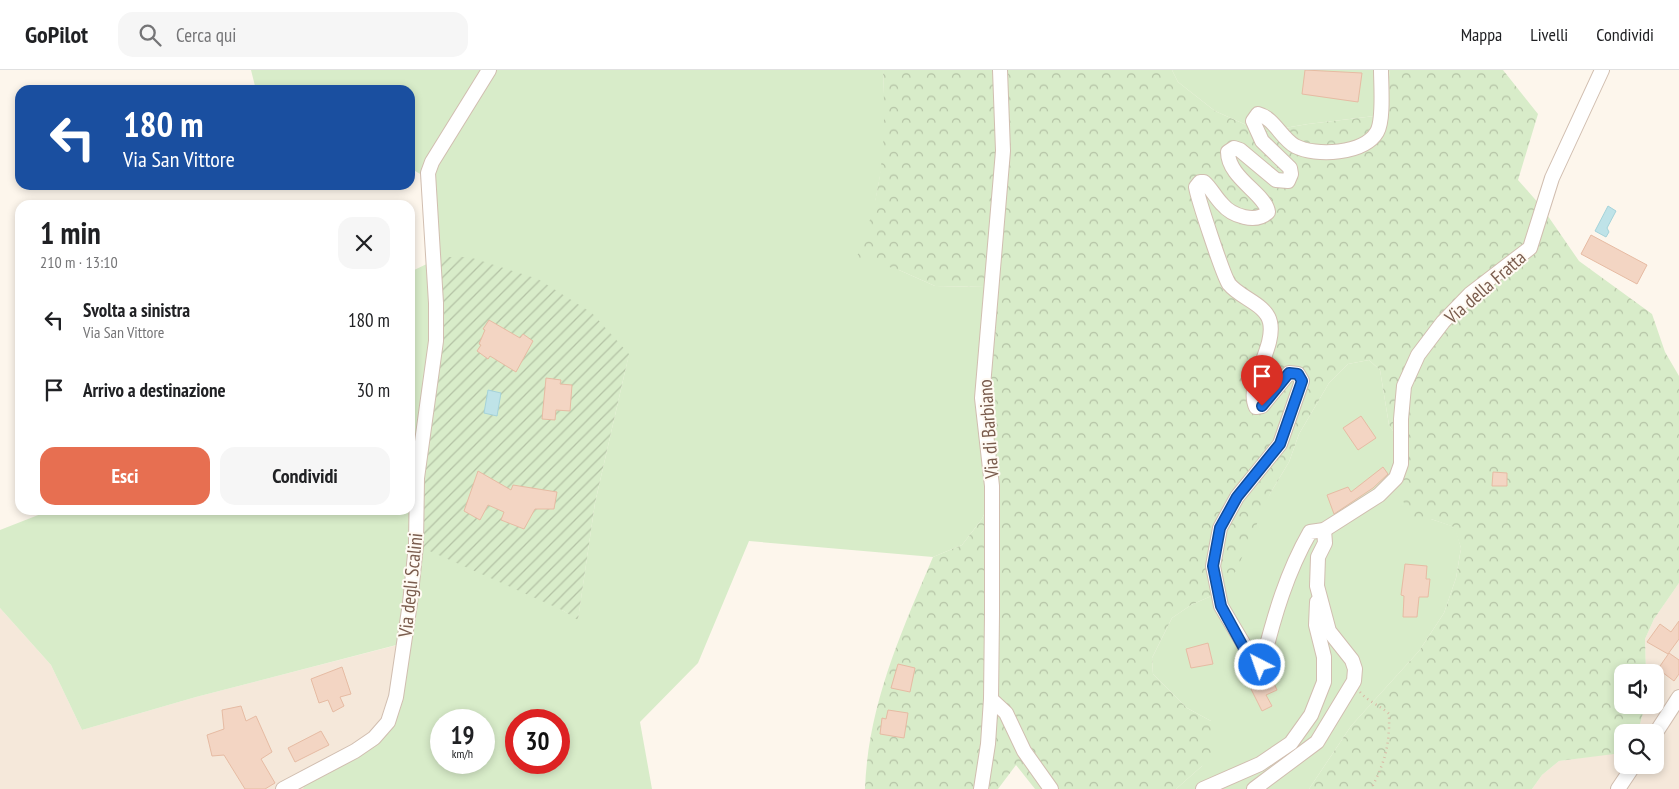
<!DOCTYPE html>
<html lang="it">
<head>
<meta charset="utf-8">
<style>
  :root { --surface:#fff; --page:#f6f6f6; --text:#202124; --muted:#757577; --line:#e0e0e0; --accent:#e76f51 }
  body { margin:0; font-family:"PT Sans Narrow",sans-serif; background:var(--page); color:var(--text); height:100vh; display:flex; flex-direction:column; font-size:19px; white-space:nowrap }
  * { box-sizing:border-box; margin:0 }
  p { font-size:16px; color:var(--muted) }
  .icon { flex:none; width:28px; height:28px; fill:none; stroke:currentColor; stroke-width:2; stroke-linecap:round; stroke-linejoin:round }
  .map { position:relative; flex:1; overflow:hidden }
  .panel { position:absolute; left:15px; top:130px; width:400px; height:315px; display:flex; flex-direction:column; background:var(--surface); border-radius:15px; box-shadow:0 2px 8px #0003 }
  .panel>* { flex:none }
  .top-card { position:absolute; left:15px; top:15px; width:400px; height:105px; border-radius:15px; box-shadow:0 2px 8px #0003; background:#1a4fa0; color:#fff; overflow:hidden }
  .controls { position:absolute; left:1614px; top:594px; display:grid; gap:10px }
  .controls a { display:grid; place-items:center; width:50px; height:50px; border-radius:10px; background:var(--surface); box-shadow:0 2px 8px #0003; font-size:25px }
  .speed { position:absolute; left:430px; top:639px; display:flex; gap:10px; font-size:25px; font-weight:700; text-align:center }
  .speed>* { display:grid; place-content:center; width:65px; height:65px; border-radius:50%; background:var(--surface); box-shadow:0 2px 8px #0003; line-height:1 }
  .speed small { font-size:12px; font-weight:400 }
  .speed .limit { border:8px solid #d22; background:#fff; color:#111 }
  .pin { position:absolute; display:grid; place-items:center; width:42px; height:42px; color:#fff; margin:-51px -21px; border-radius:50% 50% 50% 0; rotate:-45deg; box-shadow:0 0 5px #0007 }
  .pin .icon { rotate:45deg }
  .me { position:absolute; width:55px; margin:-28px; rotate:319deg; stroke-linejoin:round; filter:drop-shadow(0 0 4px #0008) }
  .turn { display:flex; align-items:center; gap:18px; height:105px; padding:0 25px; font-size:22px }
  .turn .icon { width:65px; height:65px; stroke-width:2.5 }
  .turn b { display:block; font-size:35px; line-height:42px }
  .round { display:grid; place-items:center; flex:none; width:52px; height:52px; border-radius:15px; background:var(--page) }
  .summary { display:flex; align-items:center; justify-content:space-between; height:85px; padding:0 25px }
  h1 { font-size:30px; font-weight:700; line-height:38px }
  .button { display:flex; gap:10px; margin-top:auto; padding:10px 25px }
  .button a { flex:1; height:58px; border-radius:15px; background:var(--accent); color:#fff; font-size:20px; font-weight:700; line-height:58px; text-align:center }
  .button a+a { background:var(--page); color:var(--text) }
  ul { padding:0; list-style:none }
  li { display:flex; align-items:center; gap:15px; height:70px; padding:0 25px }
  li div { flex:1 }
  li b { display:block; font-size:19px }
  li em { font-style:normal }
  header { display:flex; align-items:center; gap:30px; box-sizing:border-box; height:70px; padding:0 25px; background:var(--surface); border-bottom:1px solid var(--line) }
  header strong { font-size:24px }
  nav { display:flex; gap:28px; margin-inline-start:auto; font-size:18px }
  .search { width:350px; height:45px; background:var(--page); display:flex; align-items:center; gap:12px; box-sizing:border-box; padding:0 18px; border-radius:15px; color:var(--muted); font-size:19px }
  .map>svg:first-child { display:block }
  .residential { fill:#f5e8da }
  .grass { fill:#d8ecc9; fill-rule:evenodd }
  .forest { fill:url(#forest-crowns) }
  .garden { fill:url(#garden-furrows) }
  .water { fill:#bfe3e8; stroke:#a5d3da }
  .building { fill:#f3d5c3; stroke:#e6bba3 }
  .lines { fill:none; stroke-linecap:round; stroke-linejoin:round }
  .minor-casing { stroke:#d1beb0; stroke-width:16 }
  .path { stroke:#d9b8a5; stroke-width:2.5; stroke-dasharray:1 4; stroke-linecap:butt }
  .minor { stroke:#fff; stroke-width:14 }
  .route-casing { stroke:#114b97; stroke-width:12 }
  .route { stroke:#1a73e8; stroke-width:9 }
  .labels { text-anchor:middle; stroke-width:4; stroke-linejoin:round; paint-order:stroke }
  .street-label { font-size:19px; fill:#7a5c4d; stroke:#fffaf3 }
</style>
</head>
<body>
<header>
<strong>GoPilot</strong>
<div class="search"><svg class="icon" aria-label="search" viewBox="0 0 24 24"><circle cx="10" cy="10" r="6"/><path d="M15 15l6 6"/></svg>Cerca qui</div>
<nav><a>Mappa</a><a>Livelli</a><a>Condividi</a></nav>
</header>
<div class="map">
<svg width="1679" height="719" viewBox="0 0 1679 719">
  <defs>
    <pattern id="forest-crowns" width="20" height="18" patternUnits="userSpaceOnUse" patternTransform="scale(1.25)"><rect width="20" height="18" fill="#d8ecc9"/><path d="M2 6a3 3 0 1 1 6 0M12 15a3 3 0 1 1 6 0" fill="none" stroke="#b4c2a5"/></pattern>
    <pattern id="garden-furrows" width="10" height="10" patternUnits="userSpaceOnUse" patternTransform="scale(1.25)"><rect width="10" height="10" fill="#d8ecc9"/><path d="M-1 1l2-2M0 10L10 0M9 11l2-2" fill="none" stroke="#b4c2a5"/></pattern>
  </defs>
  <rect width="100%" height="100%" fill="#fdf6ec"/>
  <g class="residential">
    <polygon points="1679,513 1679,719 1532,719 1542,705 1559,691 1622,682 1622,695 1655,695 1655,662 1638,662 1645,635 1655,635 1655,602 1646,602 1645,569 1654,549"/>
    <polygon points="0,538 51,595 82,660 196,627 405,573 395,633 377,668 307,705 303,719 0,719"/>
  </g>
  <g class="grass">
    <path d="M251,0H883L885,48L883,90L875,133L899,200L935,216L986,217L996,417L982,449L962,475L933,487L749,471L698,593L640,652L652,719H303L307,705L377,668L395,633L404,573L196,627L82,660L51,595L0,538V460L51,440H410V202L433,191L427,108L410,98V20H256ZM629,284L595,433L578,549L562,540ZM441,650H484V692H441ZM516,650H559V692H516Z"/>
    <polygon points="1172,0 1390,0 1383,45 1308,54 1262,62 1215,41 1178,12"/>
    <polygon points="1369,290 1380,300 1389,355 1402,374 1431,449 1455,457 1461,478 1456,508 1444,543 1419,581 1351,656 1309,719 1176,719 1202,696 1211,651 1187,638 1153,604 1152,588 1172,548 1191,535 1218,523 1271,422 1289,392 1299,364 1329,313 1348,294"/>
  </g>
  <path class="forest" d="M883,0H1172L1178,12L1215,41L1262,62L1308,54L1383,45L1390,0H1503L1538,44L1518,110L1541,136L1579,191L1652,244L1665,282L1679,306V513L1654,549L1645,569L1646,602H1622V635H1645L1638,662H1622V683L1559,691L1542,705L1532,719H1309L1351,656L1419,581L1444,543L1456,508L1461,478L1454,457L1431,449L1410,448L1402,428L1405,397L1402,374L1389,355L1380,300L1369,290L1348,294L1329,313L1299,364L1289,392L1271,422L1236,501L1218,523L1191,535L1172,548L1152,588L1153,604L1187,638L1211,651L1213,682L1202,696L1176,719H1035L1016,695L998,719H865C868,635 901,563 933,487L962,475L982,449L996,417L987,338L986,217L935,216L899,200L857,187C863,169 871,150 875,131C885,88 885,45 883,0Z"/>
  <polygon class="garden" points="445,187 469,187 538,209 592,243 629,284 595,433 578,550 562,540 416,475 432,300 433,191"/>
  <g class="water">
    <polygon points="1608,136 1616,141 1607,158 1609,162 1606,167 1595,161"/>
    <polygon points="488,320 501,323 497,346 484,343"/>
  </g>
  <g class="building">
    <polygon points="1305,0 1362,3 1358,32 1302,24"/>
    <polygon points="1591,165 1647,195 1637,214 1581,184"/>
    <polygon points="489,250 520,268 523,264 533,271 516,302 490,286 488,289 477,281 481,275 479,274 485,260 483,259"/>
    <polygon points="546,308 561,310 560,314 572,315 570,341 556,340 555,350 542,349"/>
    <polygon points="1361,346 1376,368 1358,380 1343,358"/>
    <polygon points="1383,397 1388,404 1373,418 1334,444 1327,425 1348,417 1351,422"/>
    <polygon points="478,401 511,420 513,415 557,422 554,439 535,439 524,459 501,450 504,442 488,435 480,450 464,441"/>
    <polygon points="1493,402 1507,403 1507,416 1492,416"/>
    <polygon points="1405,494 1427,496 1426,509 1430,509 1428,527 1419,527 1417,547 1403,547 1404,526 1401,525"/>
    <polygon points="1679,551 1679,569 1668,584 1647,572 1660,554 1671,562"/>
    <polygon points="1208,573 1213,594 1191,598 1186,579"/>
    <polygon points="1669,583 1679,590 1679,604 1674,611 1658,599"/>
    <polygon points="898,594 915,598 910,622 891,618"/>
    <polygon points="342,597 351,624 340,627 344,636 333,642 328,630 319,633 311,609"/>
    <polygon points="1272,609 1277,620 1266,625 1272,636 1262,641 1251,619"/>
    <polygon points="241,636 246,651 256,646 272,682 261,689 275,713 265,719 245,719 224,685 212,686 207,665 224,659 222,640"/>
    <polygon points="888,640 908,643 904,668 880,664 882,648 886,649"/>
    <polygon points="321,661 329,675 295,692 288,678"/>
  </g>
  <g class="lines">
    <defs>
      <g id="minor">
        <path d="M1381,0C1381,14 1384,50 1377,62C1364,84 1316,87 1295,76C1281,68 1274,48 1258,44L1253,51L1262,71L1290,98L1291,104L1288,111L1276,110L1240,80L1234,78L1228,82C1228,108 1266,124 1268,142C1256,154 1232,146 1222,134C1215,127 1211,118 1204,112H1200L1196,117C1198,129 1223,205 1229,214C1240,228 1266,234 1270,252C1276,278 1245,313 1256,337L1262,336L1289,303L1298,304L1302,311L1280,374L1237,427L1220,458L1213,496L1221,536L1256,595H1259L1263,591C1274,546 1287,502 1310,462L1324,460L1379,425L1396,408L1401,394V349L1404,316L1418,285L1443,252L1470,224L1530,178L1552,108L1602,0"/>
        <polyline points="991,629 1006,643 1024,681 1051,719"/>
        <polyline points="1655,664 1679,627"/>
        <polyline points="283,719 355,681 374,668 388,652 396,627 410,533 416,475 417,408 436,271 436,233 428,103 432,92 489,0"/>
        <polyline points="981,719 988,674 991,629 992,544 992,416 982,328 1003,81 1000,0"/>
        <polyline points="1203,719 1260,694 1291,673 1311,645 1324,612 1324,587 1316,555 1317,532"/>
        <polyline points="1254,719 1317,672 1354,611 1355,599 1352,590 1329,561 1317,516 1318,487 1325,473 1324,460"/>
        <polyline points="1618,719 1634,695"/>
      </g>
    </defs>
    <use href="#minor" class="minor-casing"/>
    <path class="path" d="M1360,622C1368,632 1380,635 1389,644C1390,675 1385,692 1371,719"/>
    <use href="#minor" class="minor"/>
  </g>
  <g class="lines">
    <defs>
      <polyline id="route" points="1260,595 1252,593 1221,536 1213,496 1220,458 1237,427 1280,374 1302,311 1298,304 1289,303 1262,336"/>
    </defs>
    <use href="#route" class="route-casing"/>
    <use href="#route" class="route"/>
  </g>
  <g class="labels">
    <g class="street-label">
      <text transform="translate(1485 217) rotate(-41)" y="7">Via della Fratta</text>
      <text transform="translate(988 359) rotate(-94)" y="7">Via di Barbiano</text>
      <text transform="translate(410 515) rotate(-84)" y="7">Via degli Scalini</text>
    </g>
  </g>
</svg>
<div class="controls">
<a><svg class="icon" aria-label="sound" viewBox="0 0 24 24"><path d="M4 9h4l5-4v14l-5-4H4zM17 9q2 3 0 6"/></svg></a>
<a><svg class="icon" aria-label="search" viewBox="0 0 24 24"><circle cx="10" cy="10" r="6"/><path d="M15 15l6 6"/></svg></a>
</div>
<div class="speed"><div>19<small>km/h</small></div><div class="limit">30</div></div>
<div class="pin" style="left:1262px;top:336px;background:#d93025"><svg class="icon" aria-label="arrive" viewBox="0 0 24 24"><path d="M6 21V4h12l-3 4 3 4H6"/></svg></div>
<svg class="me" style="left:1260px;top:595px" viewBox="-20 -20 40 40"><circle r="17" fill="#1a73e8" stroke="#fff" stroke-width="3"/><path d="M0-11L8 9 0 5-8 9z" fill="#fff"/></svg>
<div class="top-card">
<div class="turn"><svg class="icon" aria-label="left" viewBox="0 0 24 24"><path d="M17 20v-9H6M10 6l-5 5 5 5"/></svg><div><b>180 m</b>Via San Vittore</div></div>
</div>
<section class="panel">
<div class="summary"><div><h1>1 min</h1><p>210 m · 13:10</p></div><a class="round"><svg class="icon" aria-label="close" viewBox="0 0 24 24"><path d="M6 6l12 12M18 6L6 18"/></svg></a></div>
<ul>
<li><svg class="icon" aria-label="left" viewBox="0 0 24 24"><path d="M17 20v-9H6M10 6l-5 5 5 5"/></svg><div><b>Svolta a sinistra</b><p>Via San Vittore</p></div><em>180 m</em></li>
<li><svg class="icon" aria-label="arrive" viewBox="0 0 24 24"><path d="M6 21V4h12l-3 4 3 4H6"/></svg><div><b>Arrivo a destinazione</b></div><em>30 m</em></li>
</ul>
<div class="button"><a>Esci</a><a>Condividi</a></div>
</section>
</div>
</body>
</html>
